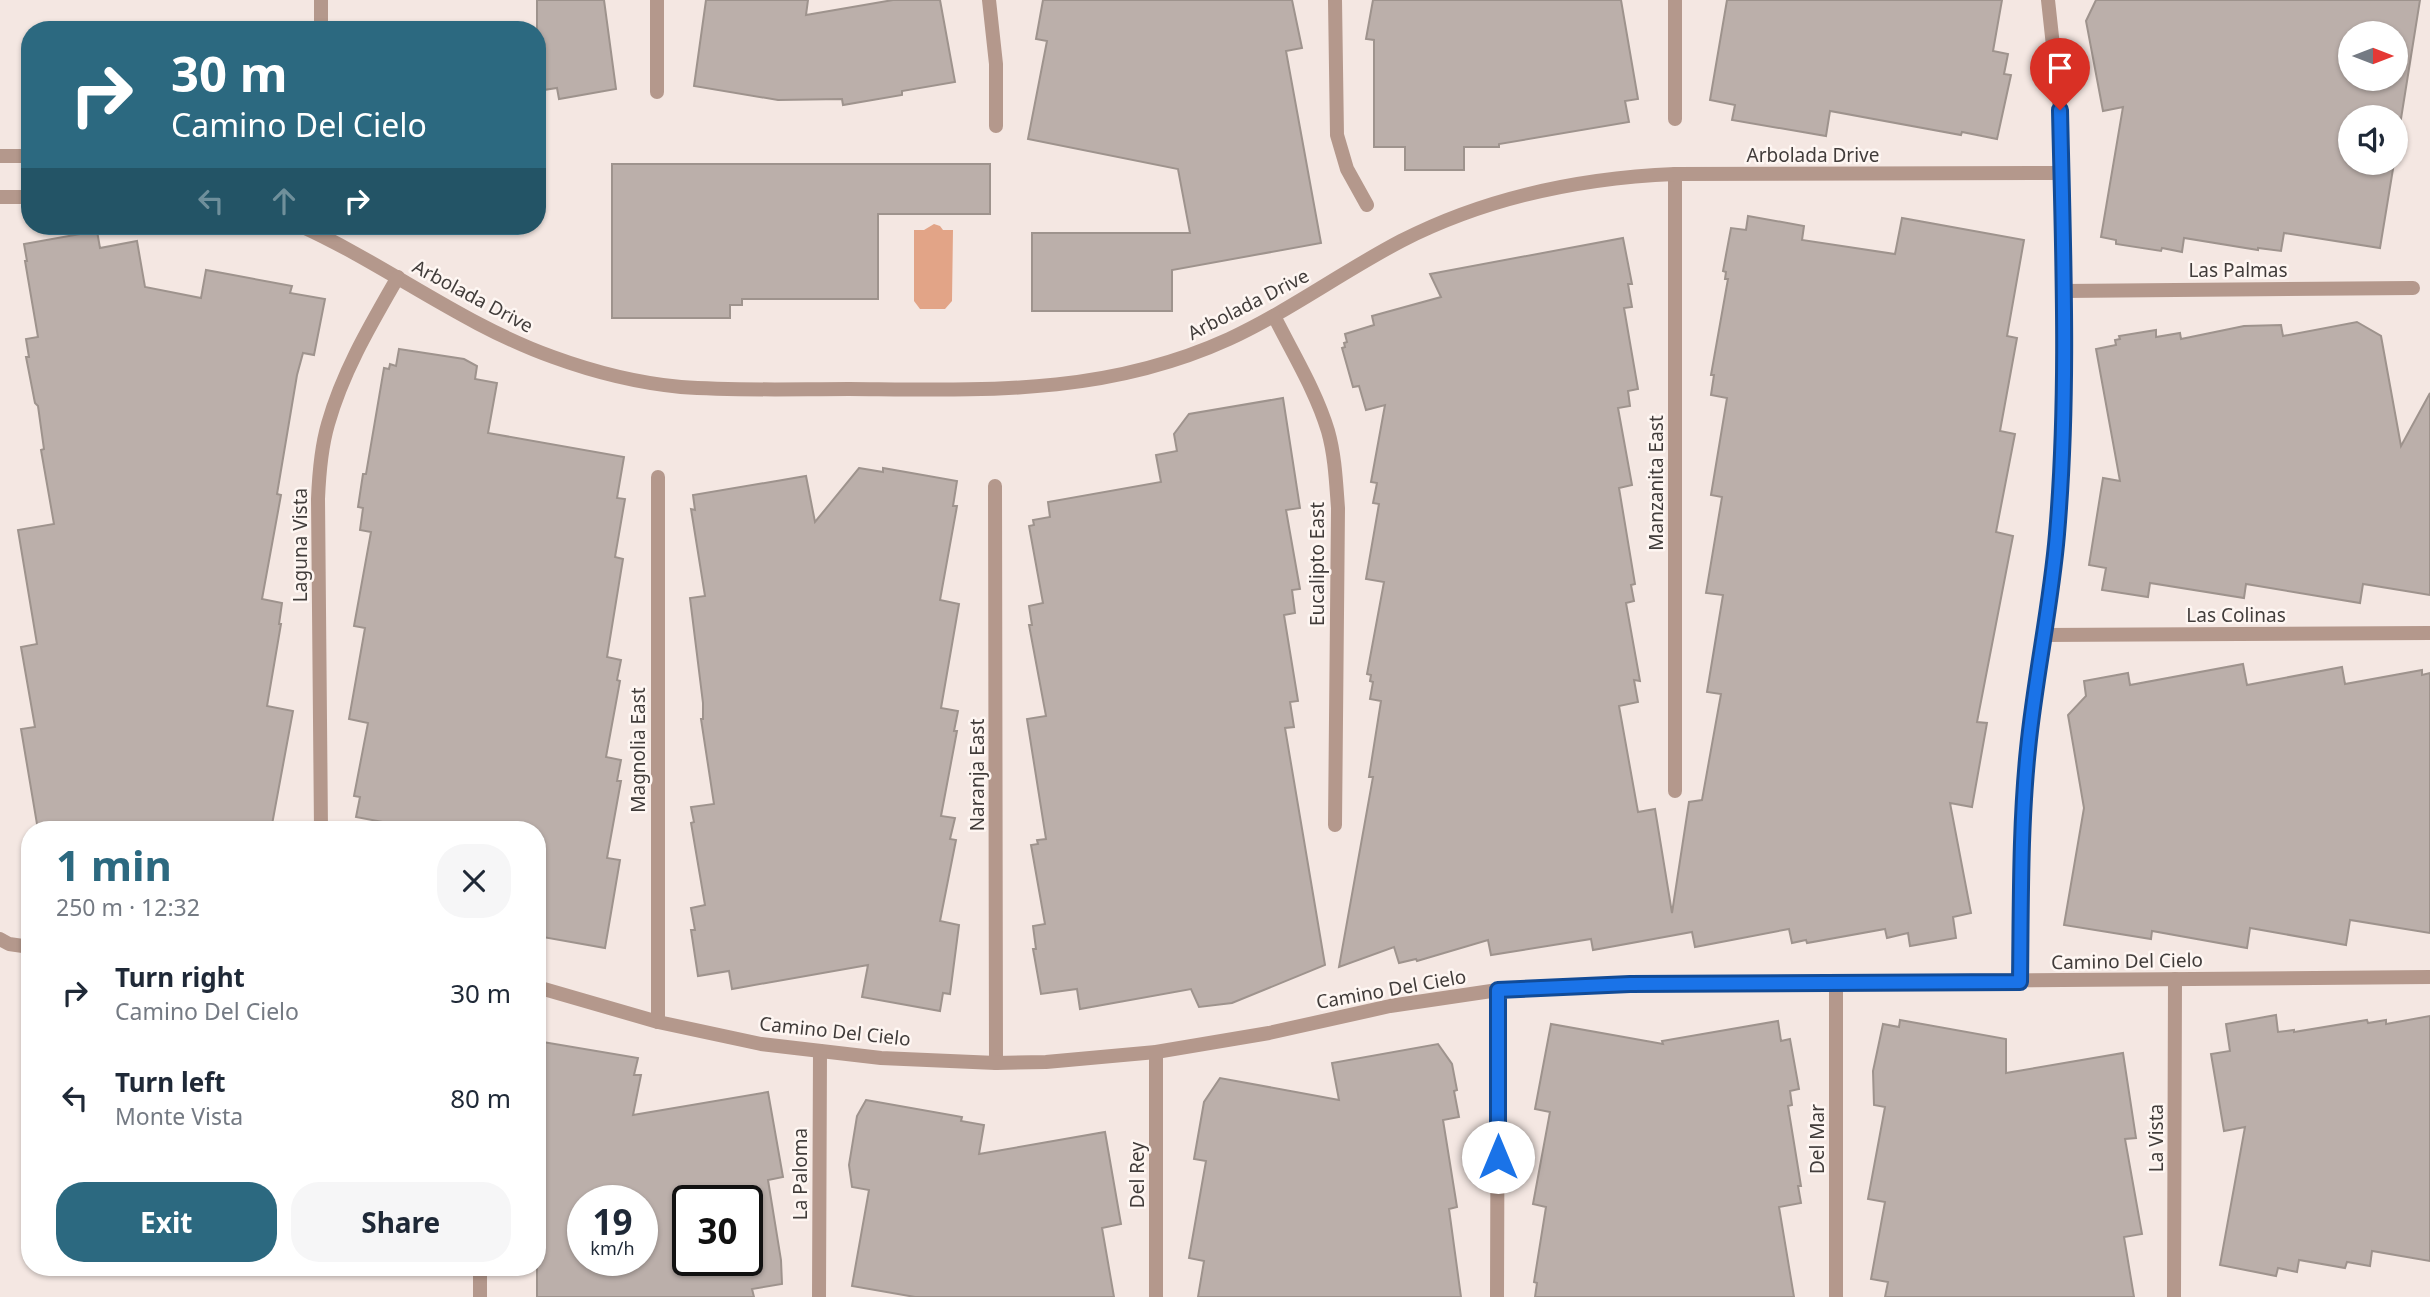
<!DOCTYPE html>
<html lang="en">
<head>
<meta charset="utf-8">
<style>
  :root { --surface:#fff; --page:#f6f6f7; --text:#1f2937; --muted:#747a83; --accent:#2c6980 }
  body { margin:0; font-family:"Noto Sans",sans-serif; background:var(--page); color:var(--text); height:100vh; display:flex; flex-direction:column; font-size:26px; white-space:nowrap }
  * { box-sizing:border-box; margin:0 }
  p { font-size:23px; color:var(--muted) }
  .icon { flex:none; width:38px; height:38px; fill:none; stroke:currentColor; stroke-width:2; stroke-linecap:round; stroke-linejoin:round }
  .map { position:relative; flex:1; overflow:hidden }
  .sheet { position:absolute; left:21px; top:821px; width:525px; height:455px; display:flex; flex-direction:column; background:var(--surface); border-radius:28px; box-shadow:0 2px 5px #0004 }
  .sheet>* { flex:none }
  .top-card { position:absolute; left:21px; top:21px; width:525px; height:214px; border-radius:28px; box-shadow:0 2px 5px #0004; background:#2c6980; color:#fff; overflow:hidden }
  .needle { width:46px; rotate:90deg }
  .tools { position:absolute; left:2338px; top:21px; display:grid; gap:14px }
  .tools a { display:grid; place-items:center; width:70px; height:70px; border-radius:50%; background:var(--surface); box-shadow:0 2px 5px #0004; font-size:35px }
  .speed { position:absolute; left:567px; top:1185px; display:flex; gap:14px; font-size:35px; font-weight:700; text-align:center }
  .speed>* { display:grid; place-content:center; width:91px; height:91px; border-radius:50%; background:var(--surface); box-shadow:0 2px 5px #0004; line-height:1 }
  .speed small { font-size:18px; font-weight:400 }
  .speed .limit { border:4px solid #111; border-radius:10px; background:#fff; color:#111 }
  .pin { position:absolute; display:grid; place-items:center; width:60px; height:60px; color:#fff; margin:-72px -30px; border-radius:50% 50% 50% 0; rotate:-45deg; box-shadow:0 0 7px #0007 }
  .pin .icon { rotate:45deg }
  .me { position:absolute; width:77px; margin:-38px; rotate:0deg; stroke-linejoin:round; filter:drop-shadow(0 0 5px #0008) }
  .turn { display:flex; align-items:center; gap:24px; height:147px; padding:0 35px; font-size:32px }
  .turn .icon { width:91px; height:91px; stroke-width:2.5 }
  .turn b { display:block; font-size:49px; line-height:60px }
  .lanes { display:flex; align-items:center; height:66px; padding:0 35px; background:#0003; justify-content:center; gap:35px; direction:ltr }
  .lanes .off { opacity:.35 }
  .round { display:grid; place-items:center; flex:none; width:74px; height:74px; border-radius:28px; background:var(--page) }
  .head { display:flex; align-items:center; justify-content:space-between; height:119px; padding:0 35px }
  h1 { font-size:42px; font-weight:700; line-height:52px; color:var(--accent) }
  .primary-button { display:flex; gap:14px; margin-top:auto; padding:14px 35px }
  .primary-button a { flex:1; height:80px; border-radius:28px; background:var(--accent); color:#fff; font-size:28px; font-weight:700; line-height:80px; text-align:center }
  .primary-button a+a { background:var(--page); color:var(--text) }
  ul { padding:0; list-style:none }
  li { display:flex; align-items:center; gap:21px; height:105px; padding:0 35px }
  li div { flex:1 }
  li b { display:block; font-size:26px }
  li em { font-style:normal }
  .map>svg:first-child { display:block }
  .water { fill:#e2a487 }
  .building { fill:#bbafaa; stroke:#9e938d; stroke-width:2; fill-rule:evenodd }
  .lines { fill:none; stroke-linecap:round; stroke-linejoin:round }
  .street { stroke:#b4988c; stroke-width:14 }
  .route-casing { stroke:#114b97; stroke-width:18 }
  .route { stroke:#1a73e8; stroke-width:12 }
  .labels { text-anchor:middle; stroke-width:5; stroke-linejoin:round; paint-order:stroke }
  .street-label { font-size:19px; fill:#413c3a; stroke:#fef6f2 }
</style>
</head>
<body>
<div class="map">
<svg width="2430" height="1297" viewBox="0 0 2430 1297">
  <rect width="100%" height="100%" fill="#f4e7e2"/>
  <polygon class="water" points="934,224 940,226 943,230 953,230 952,301 945,309 920,309 914,301 914,230 924,230"/>
  <g class="building">
    <polygon points="537,0 604,0 616,89 559,99 557,88 537,91"/>
    <polygon points="706,0 808,0 806,15 893,0 940,0 955,82 902,91 902,95 843,105 842,99 778,100 694,86"/>
    <polygon points="1043,0 1292,0 1302,48 1286,51 1321,243 1172,270 1172,311 1032,311 1032,233 1190,233 1178,169 1028,139 1047,41 1036,39"/>
    <polygon points="1373,0 1621,0 1638,99 1625,101 1629,122 1499,144 1499,147 1464,147 1464,170 1405,170 1405,147 1374,147 1374,40 1366,39"/>
    <polygon points="1727,0 2002,0 1993,51 2008,54 2004,74 2011,75 1997,139 1962,132 1961,135 1830,111 1826,136 1732,120 1735,105 1710,100"/>
    <path d="M2096,0H2420L2396,150V117H2350V163H2394L2380,248L2284,233L2281,251L2258,248V250L2184,238L2182,252L2162,248L2161,251L2116,244V240L2101,237L2123,107L2103,111L2086,21ZM2350,33H2396V79H2350Z"/>
    <polygon points="612,164 990,164 990,214 878,214 878,299 742,299 742,305 730,305 730,318 612,318"/>
    <polygon points="1748,216 1804,226 1802,240 1895,254 1902,218 2024,240 2007,336 2017,338 2000,431 2015,434 1996,532 2013,536 1977,722 1987,723 1972,807 1950,803 1971,913 1953,917 1956,938 1910,946 1908,933 1887,938 1885,929 1807,943 1806,940 1792,943 1789,929 1695,947 1692,932 1593,950 1591,939 1491,955 1488,940 1417,961 1416,959 1399,963 1394,947 1339,967 1373,777 1369,777 1381,701 1370,699 1373,682 1370,681 1371,675 1367,674 1384,582 1366,579 1379,504 1373,503 1377,483 1371,482 1385,405 1366,410 1359,386 1353,387 1342,348 1345,347 1344,343 1347,342 1345,334 1374,325 1372,316 1441,297 1430,274 1623,238 1632,284 1628,284 1632,307 1624,308 1638,389 1628,391 1630,406 1618,408 1632,485 1619,488 1635,584 1631,585 1634,601 1626,603 1640,681 1634,680 1638,702 1619,706 1638,812 1655,809 1672,913 1689,802 1702,800 1721,694 1707,692 1723,595 1706,593 1722,497 1711,495 1727,398 1711,395 1714,375 1711,375 1728,279 1725,279 1726,272 1723,271 1731,228 1746,230"/>
    <polygon points="97,231 100,248 137,241 145,287 201,298 206,270 292,286 290,293 325,299 314,355 303,353 297,375 277,494 281,495 262,599 282,603 279,624 281,624 267,706 293,711 271,830 38,830 21,729 35,727 21,647 37,644 18,530 54,524 41,450 44,449 38,406 35,403 26,357 29,357 26,339 38,337 25,261 27,261 24,244"/>
    <polygon points="2357,322 2381,336 2401,446 2430,393 2430,595 2363,584 2360,603 2246,584 2244,598 2150,583 2148,597 2102,590 2106,568 2089,565 2103,478 2120,481 2096,349 2116,345 2115,340 2120,339 2119,336 2156,330 2156,337 2180,333 2181,339 2244,326 2281,325 2283,336"/>
    <polygon points="399,349 464,359 477,366 475,379 497,383 488,433 624,457 617,498 625,499 615,557 623,559 607,657 621,660 617,680 620,681 606,757 621,760 617,781 621,781 607,858 620,860 605,948 537,936 537,830 425,830 356,817 360,797 354,796 368,723 349,719 365,628 354,626 371,532 360,530 363,508 358,507 363,474 366,474 384,368 389,369 390,364 396,366"/>
    <polygon points="1283,398 1300,508 1286,510 1300,589 1292,590 1295,613 1284,615 1298,701 1290,702 1294,727 1285,728 1325,965 1232,1003 1199,1007 1191,989 1080,1009 1077,989 1041,994 1033,949 1036,949 1033,926 1045,924 1031,845 1038,844 1037,840 1046,839 1027,719 1046,716 1029,625 1032,625 1029,606 1043,603 1029,526 1034,525 1033,520 1050,517 1048,502 1161,482 1156,455 1177,451 1174,434 1189,414"/>
    <polygon points="859,468 883,472 883,468 957,481 953,506 957,506 940,600 959,604 941,708 958,711 954,731 957,731 941,816 955,818 950,839 956,840 940,921 959,925 950,994 943,993 940,1011 862,997 868,965 732,989 729,971 698,976 691,930 695,930 691,908 705,905 691,823 694,822 691,807 714,804 701,719 703,719 703,703 690,598 705,596 691,509 695,510 693,495 806,476 815,522"/>
    <polygon points="2243,664 2247,685 2342,667 2345,684 2422,670 2422,675 2430,673 2430,933 2350,920 2346,945 2250,928 2247,948 2152,931 2151,939 2064,925 2084,808 2068,715 2086,696 2084,681 2128,673 2130,685"/>
    <polygon points="2276,1015 2278,1032 2294,1030 2294,1032 2367,1020 2368,1023 2386,1020 2386,1024 2430,1016 2430,1261 2372,1251 2370,1266 2347,1262 2345,1268 2299,1260 2297,1272 2278,1268 2276,1276 2220,1265 2245,1127 2224,1131 2211,1054 2230,1051 2226,1024"/>
    <polygon points="1900,1020 2006,1039 2006,1073 2123,1053 2136,1138 2125,1139 2142,1234 2124,1237 2134,1297 1885,1297 1888,1282 1871,1279 1885,1202 1868,1199 1885,1107 1874,1105 1873,1071 1883,1024 1899,1027"/>
    <polygon points="1778,1021 1781,1041 1790,1039 1799,1089 1790,1091 1792,1105 1788,1106 1801,1186 1798,1186 1801,1203 1779,1207 1794,1297 1535,1297 1537,1283 1534,1282 1546,1207 1533,1204 1550,1112 1535,1109 1551,1024 1663,1044 1662,1041"/>
    <path d="M537,1041L638,1058L634,1075H641L633,1115L768,1092L783,1177L768,1180L781,1260L782,1284L752,1289L754,1297H537ZM583,1200H642V1260H583ZM688,1200H747V1260H688Z"/>
    <polygon points="1438,1044 1452,1064 1457,1090 1454,1091 1459,1117 1443,1120 1457,1207 1449,1209 1461,1297 1198,1297 1204,1261 1189,1258 1206,1161 1194,1159 1204,1102 1220,1078 1339,1100 1332,1063"/>
    <polygon points="866,1100 962,1117 961,1121 984,1125 979,1154 1105,1132 1121,1224 1102,1228 1114,1297 915,1297 852,1286 869,1190 852,1187 849,1165 857,1116"/>
  </g>
  <g class="lines">
    <g class="street">
      <polyline points="321,0 321,30"/>
      <polyline points="989,0 996,64 996,126"/>
      <polyline points="1335,0 1337,135 1347,169 1367,205"/>
      <polyline points="1675,0 1675,119"/>
      <polyline points="657,92 657,0"/>
      <polyline points="0,156 30,156"/>
      <polyline points="1675,174 1675,791"/>
      <polyline points="0,197 30,197"/>
      <path d="M301,226C387,265 463,325 553,357C594,372 638,383 681,387C736,391 794,389 849,389C983,390 1104,396 1229,339C1289,311 1342,272 1401,241C1487,197 1579,178 1675,174L2061,173"/>
      <polyline points="2063,291 2413,288"/>
      <path d="M1274,316C1293,354 1316,391 1328,431C1335,456 1336,482 1338,508L1335,825"/>
      <polyline points="658,477 658,1022"/>
      <polyline points="995,486 996,1063"/>
      <polyline points="2043,635 2430,633"/>
      <path d="M321,830L318,499C319,474 321,448 328,424C343,371 371,324 398,277"/>
      <polyline points="0,939 9,944 30,947"/>
      <polyline points="2020,982 2023,802 2028,745 2057,533 2063,413 2063,291 2060,110 2048,0"/>
      <polyline points="537,987 658,1022 761,1044 881,1058 996,1063 1046,1062 1156,1052 1269,1033 1390,1006 1498,990 1630,984 1836,982 2430,977"/>
      <polyline points="1156,1052 1156,1297"/>
      <polyline points="480,1267 480,1297"/>
      <polyline points="819,1297 820,1051"/>
      <polyline points="1497,1297 1498,990"/>
      <polyline points="1836,1297 1836,982"/>
      <polyline points="2174,1297 2175,979"/>
    </g>
  </g>
  <g class="lines">
    <defs>
      <path id="route" d="M1498,1157V990L1630,984L2020,982C2021,904 2020,826 2028,749C2035,677 2051,606 2057,534C2069,393 2063,251 2060,110"/>
    </defs>
    <use href="#route" class="route-casing"/>
    <use href="#route" class="route"/>
  </g>
  <g class="labels">
    <g class="street-label">
      <text x="1813" y="162">Arbolada Drive</text>
      <text x="2238" y="277">Las Palmas</text>
      <text transform="translate(473 296) rotate(28)" y="7">Arbolada Drive</text>
      <text transform="translate(1248 304) rotate(-27)" y="7">Arbolada Drive</text>
      <text transform="translate(1656 483) rotate(-90)" y="7">Manzanita East</text>
      <text transform="translate(300 545) rotate(-90)" y="7">Laguna Vista</text>
      <text transform="translate(1317 564) rotate(-90)" y="7">Eucalipto East</text>
      <text x="2236" y="622">Las Colinas</text>
      <text transform="translate(638 750) rotate(-90)" y="7">Magnolia East</text>
      <text transform="translate(977 775) rotate(-90)" y="7">Naranja East</text>
      <text transform="translate(2127 961) rotate(-1)" y="7">Camino Del Cielo</text>
      <text transform="translate(1391 989) rotate(-10)" y="7">Camino Del Cielo</text>
      <text transform="translate(835 1031) rotate(6)" y="7">Camino Del Cielo</text>
      <text transform="translate(2156 1138) rotate(-90)" y="7">La Vista</text>
      <text transform="translate(1817 1139) rotate(-90)" y="7">Del Mar</text>
      <text transform="translate(800 1174) rotate(-90)" y="7">La Paloma</text>
      <text transform="translate(1137 1175) rotate(-90)" y="7">Del Rey</text>
    </g>
  </g>
</svg>
<div class="tools">
<a><svg class="needle" viewBox="-14 -14 28 28"><path d="M0-13l5 13h-10z" fill="#e53935"/><path d="M0 13l5-13h-10z" fill="#747a83"/></svg></a>
<a><svg class="icon" aria-label="sound" viewBox="0 0 24 24"><path d="M4 9h4l5-4v14l-5-4H4zM17 9q2 3 0 6"/></svg></a>
</div>
<div class="speed"><div>19<small>km/h</small></div><div class="limit">30</div></div>
<div class="pin" style="left:2060px;top:110px;background:#d93025"><svg class="icon" aria-label="arrive" viewBox="0 0 24 24"><path d="M6 21V4h12l-3 4 3 4H6"/></svg></div>
<svg class="me" style="left:1498px;top:1157px" viewBox="-20 -20 40 40"><circle r="19" fill="#fff"/><path d="M0-13L10 11 0 6-10 11z" fill="#1a73e8"/></svg>
<div class="top-card">
<div class="turn"><svg class="icon" aria-label="right" viewBox="0 0 24 24"><path d="M7 20v-9h11M14 6l5 5-5 5"/></svg><div><b>30 m</b>Camino Del Cielo</div></div>
<div class="lanes"><svg class="icon off" aria-label="left" viewBox="0 0 24 24"><path d="M17 20v-9H6M10 6l-5 5 5 5"/></svg><svg class="icon off" aria-label="ahead" viewBox="0 0 24 24"><path d="M12 20V5M6 11l6-6 6 6"/></svg><svg class="icon" aria-label="right" viewBox="0 0 24 24"><path d="M7 20v-9h11M14 6l5 5-5 5"/></svg></div>
</div>
<section class="sheet">
<div class="head"><div><h1>1 min</h1><p>250 m · 12:32</p></div><a class="round"><svg class="icon" aria-label="close" viewBox="0 0 24 24"><path d="M6 6l12 12M18 6L6 18"/></svg></a></div>
<ul>
<li><svg class="icon" aria-label="right" viewBox="0 0 24 24"><path d="M7 20v-9h11M14 6l5 5-5 5"/></svg><div><b>Turn right</b><p>Camino Del Cielo</p></div><em>30 m</em></li>
<li><svg class="icon" aria-label="left" viewBox="0 0 24 24"><path d="M17 20v-9H6M10 6l-5 5 5 5"/></svg><div><b>Turn left</b><p>Monte Vista</p></div><em>80 m</em></li>
</ul>
<div class="primary-button"><a>Exit</a><a>Share</a></div>
</section>
</div>
</body>
</html>
